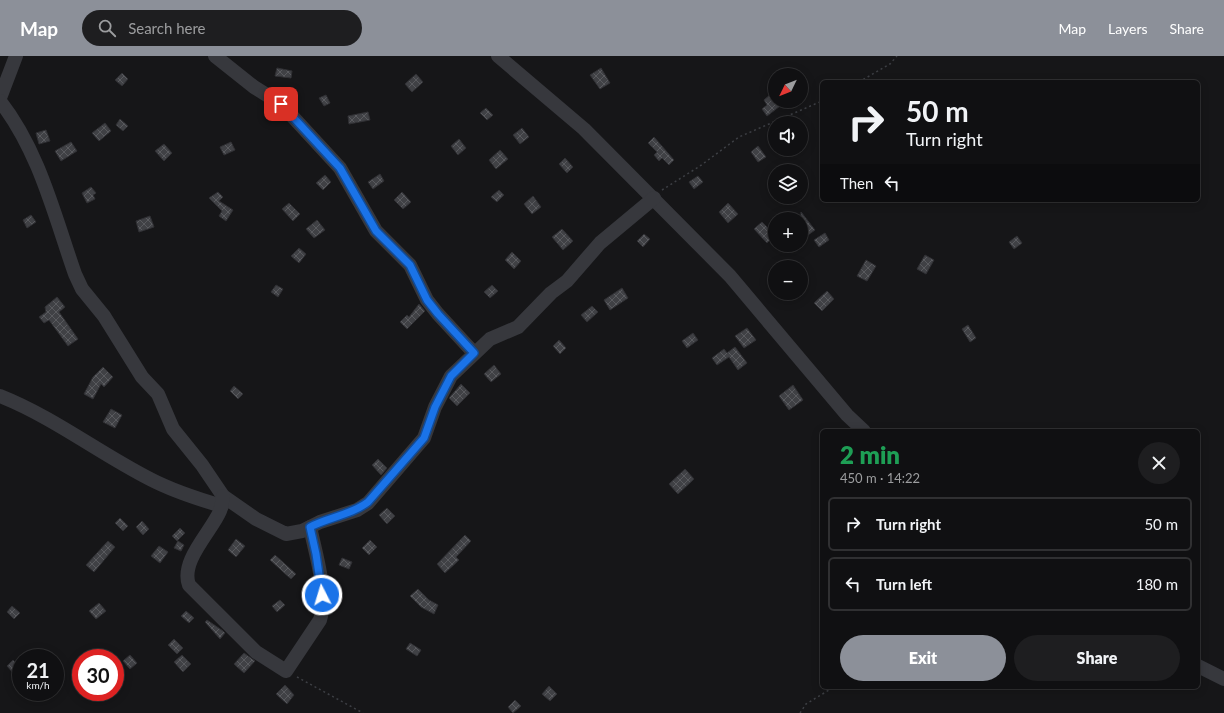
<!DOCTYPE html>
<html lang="en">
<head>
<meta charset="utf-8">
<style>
  :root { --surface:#101012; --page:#1e1e20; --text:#f1f3f6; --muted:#9c9d9f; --line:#303032; --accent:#8c9099 }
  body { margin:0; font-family:Lato,sans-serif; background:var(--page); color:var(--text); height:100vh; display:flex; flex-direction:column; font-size:15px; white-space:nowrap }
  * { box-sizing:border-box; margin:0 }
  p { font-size:13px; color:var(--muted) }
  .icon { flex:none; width:22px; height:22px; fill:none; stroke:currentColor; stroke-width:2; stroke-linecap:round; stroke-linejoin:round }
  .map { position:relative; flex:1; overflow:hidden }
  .side { position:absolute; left:820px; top:373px; width:380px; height:260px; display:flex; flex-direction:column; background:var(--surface); border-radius:6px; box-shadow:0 2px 10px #0003,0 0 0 1px var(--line) }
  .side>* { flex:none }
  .banner { position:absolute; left:820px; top:24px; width:380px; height:122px; border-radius:6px; box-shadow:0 2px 10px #0003,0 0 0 1px var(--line); background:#101012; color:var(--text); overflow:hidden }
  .needle { width:26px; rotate:227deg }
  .controls { position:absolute; left:768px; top:12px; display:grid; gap:8px }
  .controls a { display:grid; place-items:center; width:40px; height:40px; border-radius:50%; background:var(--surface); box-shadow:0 2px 10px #0003,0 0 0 1px var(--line); font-size:20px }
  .speed { position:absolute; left:12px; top:593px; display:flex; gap:8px; font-size:20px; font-weight:700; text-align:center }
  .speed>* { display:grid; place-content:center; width:52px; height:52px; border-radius:50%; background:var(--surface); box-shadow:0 2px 10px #0003,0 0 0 1px var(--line); line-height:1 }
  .speed small { font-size:10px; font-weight:400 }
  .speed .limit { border:6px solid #d22; background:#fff; color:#111 }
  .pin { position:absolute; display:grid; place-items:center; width:34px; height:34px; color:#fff; margin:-17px; border-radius:8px; box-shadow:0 2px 6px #0006 }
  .me { position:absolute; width:44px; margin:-22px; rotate:355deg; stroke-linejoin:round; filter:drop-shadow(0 0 3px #0008) }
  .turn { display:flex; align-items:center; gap:14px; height:84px; padding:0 20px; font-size:18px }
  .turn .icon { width:52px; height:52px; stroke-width:2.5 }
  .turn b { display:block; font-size:28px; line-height:34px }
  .then { display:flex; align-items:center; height:38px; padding:0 20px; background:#0003; gap:8px; font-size:15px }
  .round { display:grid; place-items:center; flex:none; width:42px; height:42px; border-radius:21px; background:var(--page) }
  .headline { display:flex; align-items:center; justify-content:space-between; height:68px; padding:0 20px }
  h1 { font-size:24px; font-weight:800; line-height:30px; color:#1e9e55 }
  .cta { display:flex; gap:8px; margin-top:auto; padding:8px 20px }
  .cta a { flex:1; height:46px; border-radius:24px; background:var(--accent); color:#fff; font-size:16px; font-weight:800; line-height:46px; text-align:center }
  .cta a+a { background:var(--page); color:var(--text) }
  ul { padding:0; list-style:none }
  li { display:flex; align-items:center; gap:12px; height:54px; margin:0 8px 6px; padding:0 12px; border:2px solid var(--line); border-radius:6px }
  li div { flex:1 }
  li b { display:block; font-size:15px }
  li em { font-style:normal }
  header { display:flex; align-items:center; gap:24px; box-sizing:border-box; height:56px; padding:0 20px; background:var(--accent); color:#fff }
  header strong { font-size:19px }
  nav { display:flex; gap:22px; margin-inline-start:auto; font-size:14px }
  .search { width:280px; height:36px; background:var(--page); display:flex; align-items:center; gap:10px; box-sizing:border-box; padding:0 14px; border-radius:22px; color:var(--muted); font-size:15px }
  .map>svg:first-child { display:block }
  .building { fill:url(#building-cross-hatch); stroke:#303034 }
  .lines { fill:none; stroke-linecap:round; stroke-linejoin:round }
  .path { stroke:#3d3f44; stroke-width:1.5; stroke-dasharray:2 3; stroke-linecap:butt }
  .minor { stroke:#37383d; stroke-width:14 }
  .route-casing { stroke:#114b97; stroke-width:10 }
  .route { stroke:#1a73e8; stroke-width:7 }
</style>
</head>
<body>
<header>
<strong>Map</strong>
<div class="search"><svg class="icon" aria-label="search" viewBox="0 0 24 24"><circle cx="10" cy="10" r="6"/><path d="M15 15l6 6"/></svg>Search here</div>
<nav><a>Map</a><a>Layers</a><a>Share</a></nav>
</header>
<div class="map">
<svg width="1224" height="657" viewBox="0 0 1224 657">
  <defs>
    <pattern id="building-cross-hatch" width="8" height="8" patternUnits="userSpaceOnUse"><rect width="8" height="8" fill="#404145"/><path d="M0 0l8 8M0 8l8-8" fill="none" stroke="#595a5e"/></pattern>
  </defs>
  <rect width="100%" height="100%" fill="#161618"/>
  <g class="building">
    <polygon points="277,12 292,15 291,22 275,20"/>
    <polygon points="601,12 610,27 600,33 590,19"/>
    <polygon points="122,17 128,23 122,30 115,24"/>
    <polygon points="416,18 423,26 412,36 405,28"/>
    <polygon points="771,38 780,50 767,60 762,53 767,49 764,44"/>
    <polygon points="326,39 330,47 324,50 319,42"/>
    <polygon points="486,52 493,59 487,64 480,57"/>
    <polygon points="368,56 370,64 349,68 348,60"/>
    <polygon points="120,63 128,70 123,75 116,69"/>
    <polygon points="105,67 111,75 99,85 92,77"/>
    <polygon points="522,72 529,81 520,88 513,79"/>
    <polygon points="46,74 50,85 39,88 36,77"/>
    <polygon points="654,81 674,104 669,109 662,102 659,105 654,99 657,96 648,87"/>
    <polygon points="459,83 466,92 458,99 451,90"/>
    <polygon points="71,86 77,95 61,105 55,95"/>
    <polygon points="231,86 235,94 224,99 220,91"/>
    <polygon points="164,88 172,97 164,105 155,95"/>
    <polygon points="758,90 766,101 758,106 751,96"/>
    <polygon points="500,94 508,103 496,113 489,104"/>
    <polygon points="565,102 573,111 567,117 559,108"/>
    <polygon points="380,118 384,125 373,133 368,126"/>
    <polygon points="325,119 331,126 323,134 316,127"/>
    <polygon points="698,120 703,126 694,133 689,126"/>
    <polygon points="91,131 96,137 93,139 95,143 87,147 82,137"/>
    <polygon points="499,134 504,139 497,146 491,141"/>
    <polygon points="218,136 223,141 219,145 233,154 226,165 219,160 222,155 209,142"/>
    <polygon points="402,136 411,146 403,153 394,144"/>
    <polygon points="533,140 541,151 532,158 524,148"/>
    <polygon points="289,147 300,158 293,165 282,153"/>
    <polygon points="728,147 738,158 728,167 719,156"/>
    <polygon points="801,156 815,174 801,184"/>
    <polygon points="31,159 36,166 27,172 23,164"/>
    <polygon points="150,160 154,171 139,176 136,165"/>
    <polygon points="317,164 325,174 314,182 306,173"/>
    <polygon points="762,166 775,179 767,187 754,173"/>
    <polygon points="562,173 573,185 563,194 552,181"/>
    <polygon points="825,177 829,184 819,191 814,184"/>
    <polygon points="644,178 650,183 643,191 637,185"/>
    <polygon points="1017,180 1022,187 1014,193 1009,186"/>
    <polygon points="299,192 306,198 299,207 291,200"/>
    <polygon points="512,196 521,205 514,213 505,204"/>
    <polygon points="925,199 934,204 926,218 917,213"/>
    <polygon points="866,204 876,210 867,225 857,220"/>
    <polygon points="276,229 283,233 278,241 271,236"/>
    <polygon points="492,229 498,235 490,242 484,236"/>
    <polygon points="622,232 628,242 610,254 604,244"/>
    <polygon points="827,235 834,243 822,255 814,247"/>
    <polygon points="57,241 65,251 59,256 78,283 68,290 49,264 44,267 39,261 46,256 45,251"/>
    <polygon points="419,248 425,255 407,273 400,266 407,259 409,261"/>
    <polygon points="592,250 598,256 587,266 581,259"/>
    <polygon points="968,269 976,282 970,286 962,273"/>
    <polygon points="747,272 756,284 744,292 735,280"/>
    <polygon points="693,277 698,284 687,292 682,285"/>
    <polygon points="559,284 566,292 560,298 553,290"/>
    <polygon points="735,291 747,307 738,314 729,301 717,309 712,302 724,293 727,297"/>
    <polygon points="494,309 501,318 491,326 484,318"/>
    <polygon points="103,311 113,321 104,331 101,328 93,343 84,338 93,321"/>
    <polygon points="461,328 470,337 457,350 449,342"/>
    <polygon points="793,329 803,344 789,354 779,340"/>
    <polygon points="234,330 243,338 238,343 230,335"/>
    <polygon points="111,353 122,359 115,372 103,366"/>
    <polygon points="378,403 387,412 381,419 372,409"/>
    <polygon points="685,413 694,423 678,438 669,428"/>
    <polygon points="387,452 395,460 387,468 379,459"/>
    <polygon points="120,462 128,470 123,475 115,467"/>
    <polygon points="142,465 149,473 143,479 136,471"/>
    <polygon points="180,472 185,477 177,485 172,480"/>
    <polygon points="465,479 471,485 456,501 459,504 445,517 437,508"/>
    <polygon points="236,483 245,490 236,501 228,494"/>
    <polygon points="370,484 377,491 369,499 362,492"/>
    <polygon points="108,485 115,491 94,516 86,509"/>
    <polygon points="178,485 184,489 181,495 174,492"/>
    <polygon points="159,490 168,496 160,507 151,500"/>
    <polygon points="275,499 296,518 291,523 270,504"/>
    <polygon points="342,502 352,506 349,513 339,509"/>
    <polygon points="418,533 429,544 438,549 434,558 421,551 410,540"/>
    <polygon points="280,544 285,549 277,556 272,550"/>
    <polygon points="99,547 106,555 96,563 89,555"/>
    <polygon points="12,550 20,557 14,563 7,556"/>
    <polygon points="186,555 194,562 189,567 181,560"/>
    <polygon points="207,564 223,575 225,577 220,583 205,566"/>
    <polygon points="174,583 183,592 177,598 168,589"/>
    <polygon points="410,587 421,594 417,600 406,593"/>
    <polygon points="244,597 255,605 244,617 234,608"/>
    <polygon points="130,599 137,607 130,613 123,605"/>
    <polygon points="182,599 191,608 183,616 174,606"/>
    <polygon points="13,604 21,613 15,619 7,610"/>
    <polygon points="285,629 294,639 287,648 276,638"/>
    <polygon points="549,630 557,638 550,645 542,638"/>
    <polygon points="515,644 521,650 513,657 508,651"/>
  </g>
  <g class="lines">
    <g class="path">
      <polyline points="859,26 890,8 897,0"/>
      <polyline points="662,134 700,110 739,81 822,45"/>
      <polyline points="297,621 363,657"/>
      <polyline points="800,657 806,648 834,631"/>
    </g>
    <g class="minor">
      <polyline points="215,0 254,31 281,48 340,112 376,175 410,209 427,244 438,258 474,297"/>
      <polyline points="498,0 584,73 730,220 847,359 864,375"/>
      <polyline points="0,42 16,0"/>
      <path d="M0,45C39,95 54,158 75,218L82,233L104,260L142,321L158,338L173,373L202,409L223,440L256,463L286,478L302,475L320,466L357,454L368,447L424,382L435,351L451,320L490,283L518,271L551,237L567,225L600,187L654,142"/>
      <path d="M0,340C53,361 99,397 150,423C173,435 198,443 222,450"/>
      <path d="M223,440C222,445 222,450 220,455C211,476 180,505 189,529L256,596L286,615L320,564C328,537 316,499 310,471"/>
      <polyline points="1198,610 1224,623"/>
    </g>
  </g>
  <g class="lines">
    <defs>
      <path id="route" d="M281,48L340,112L376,175L410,209L427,244L438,258L474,297L451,320L435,351L424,382L368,446C351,459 329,461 310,471L316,498L322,539"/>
    </defs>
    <use href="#route" class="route-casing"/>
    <use href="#route" class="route"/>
  </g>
</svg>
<div class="controls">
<a><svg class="needle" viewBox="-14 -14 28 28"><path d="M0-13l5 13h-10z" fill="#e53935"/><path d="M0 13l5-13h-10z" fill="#9c9d9f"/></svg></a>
<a><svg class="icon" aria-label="sound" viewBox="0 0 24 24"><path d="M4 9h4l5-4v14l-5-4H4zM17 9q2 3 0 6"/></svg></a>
<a><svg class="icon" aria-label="layers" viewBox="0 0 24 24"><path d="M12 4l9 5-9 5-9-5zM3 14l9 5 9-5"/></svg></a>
<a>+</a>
<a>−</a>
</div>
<div class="speed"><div>21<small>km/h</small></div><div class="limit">30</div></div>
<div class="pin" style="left:281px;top:48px;background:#d93025"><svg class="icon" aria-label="arrive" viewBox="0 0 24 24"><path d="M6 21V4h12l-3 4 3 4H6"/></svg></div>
<svg class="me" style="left:322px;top:539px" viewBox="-20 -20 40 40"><circle r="17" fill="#1a73e8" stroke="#fff" stroke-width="3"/><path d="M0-11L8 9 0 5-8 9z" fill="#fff"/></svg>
<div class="banner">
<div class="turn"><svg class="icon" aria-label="right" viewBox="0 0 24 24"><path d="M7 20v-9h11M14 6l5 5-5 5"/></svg><div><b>50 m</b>Turn right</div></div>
<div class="then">Then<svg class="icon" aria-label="left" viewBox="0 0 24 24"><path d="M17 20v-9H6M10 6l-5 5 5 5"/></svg></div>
</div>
<section class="side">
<div class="headline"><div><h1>2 min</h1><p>450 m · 14:22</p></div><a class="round"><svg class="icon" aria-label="close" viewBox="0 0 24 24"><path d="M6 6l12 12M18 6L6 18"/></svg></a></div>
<ul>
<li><svg class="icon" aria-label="right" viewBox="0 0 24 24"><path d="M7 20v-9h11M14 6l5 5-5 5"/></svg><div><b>Turn right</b></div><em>50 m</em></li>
<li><svg class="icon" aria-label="left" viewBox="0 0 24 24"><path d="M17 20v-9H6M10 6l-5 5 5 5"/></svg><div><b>Turn left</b></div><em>180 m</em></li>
</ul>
<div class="cta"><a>Exit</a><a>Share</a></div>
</section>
</div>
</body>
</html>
